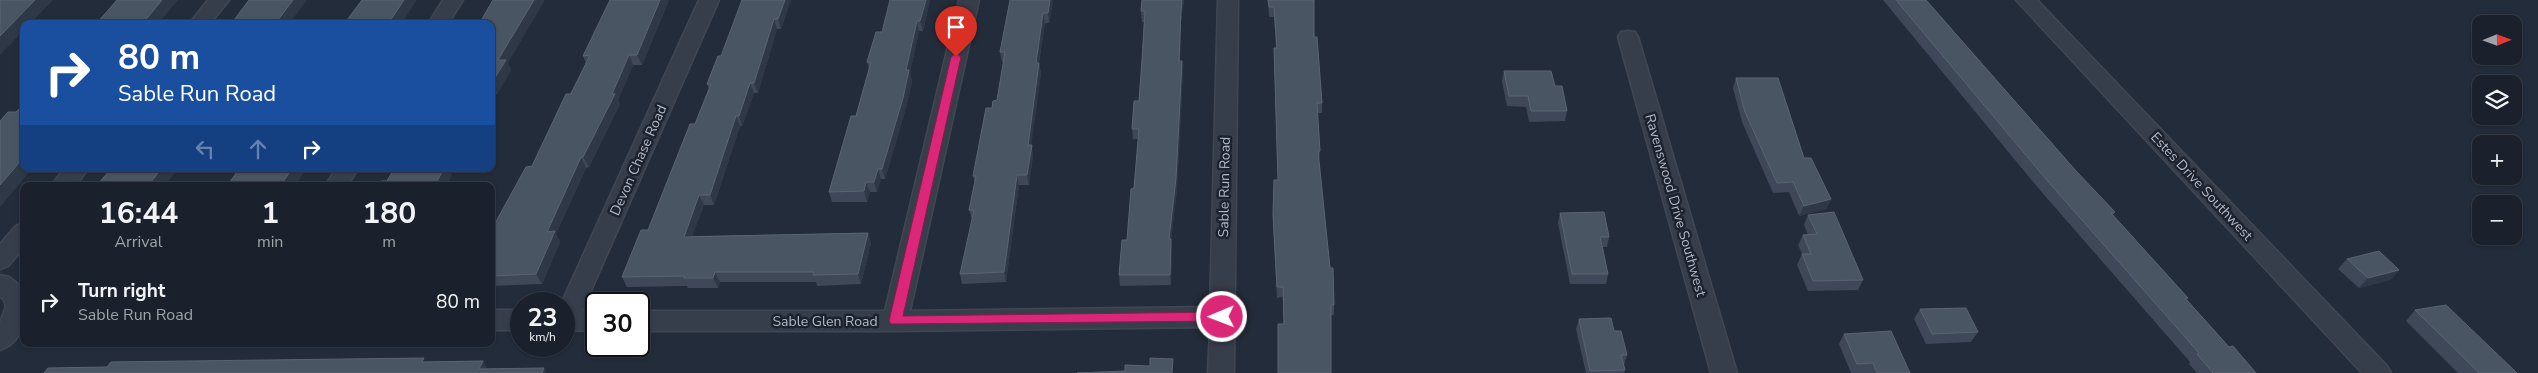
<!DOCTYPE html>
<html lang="en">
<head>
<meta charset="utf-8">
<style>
  :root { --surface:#1a212c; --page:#232934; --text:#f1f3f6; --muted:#9fa3a9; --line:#383e48 }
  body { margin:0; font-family:"Nunito Sans",sans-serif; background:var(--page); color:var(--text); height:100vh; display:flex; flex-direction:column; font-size:19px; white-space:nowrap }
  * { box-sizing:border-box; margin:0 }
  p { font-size:16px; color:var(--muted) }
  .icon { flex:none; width:28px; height:28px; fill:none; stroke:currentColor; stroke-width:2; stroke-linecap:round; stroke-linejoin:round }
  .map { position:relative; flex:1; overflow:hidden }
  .side { position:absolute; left:20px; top:182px; width:475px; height:165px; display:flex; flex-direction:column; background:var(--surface); border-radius:10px; box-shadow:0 1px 4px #0004,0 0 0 1px var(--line) }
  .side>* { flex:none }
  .guide { position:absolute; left:20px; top:20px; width:475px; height:152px; border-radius:10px; box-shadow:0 1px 4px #0004,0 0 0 1px var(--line); background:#1a4fa0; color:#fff; overflow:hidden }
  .needle { width:32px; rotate:89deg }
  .controls { position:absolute; left:2472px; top:15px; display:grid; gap:10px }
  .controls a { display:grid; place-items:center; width:50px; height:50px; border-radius:10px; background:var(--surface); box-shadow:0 1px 4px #0004,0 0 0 1px var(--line); font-size:25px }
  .speed { position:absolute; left:510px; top:292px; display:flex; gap:10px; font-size:25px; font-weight:700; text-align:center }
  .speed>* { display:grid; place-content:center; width:65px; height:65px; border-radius:50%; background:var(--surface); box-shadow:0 1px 4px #0004,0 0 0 1px var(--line); line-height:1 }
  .speed small { font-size:12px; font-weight:400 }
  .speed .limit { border:2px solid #111; border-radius:8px; background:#fff; color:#111 }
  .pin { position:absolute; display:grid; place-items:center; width:42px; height:42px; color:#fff; margin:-51px -21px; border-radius:50% 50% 50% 0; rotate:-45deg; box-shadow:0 0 5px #0007 }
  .pin .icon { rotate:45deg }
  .me { position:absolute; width:55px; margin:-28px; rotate:269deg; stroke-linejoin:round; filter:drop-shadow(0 0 4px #0008) }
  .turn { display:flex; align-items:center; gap:18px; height:105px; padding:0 15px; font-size:22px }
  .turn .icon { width:65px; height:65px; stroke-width:2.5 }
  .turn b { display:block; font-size:35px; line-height:42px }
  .lanes { display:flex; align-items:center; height:48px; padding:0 15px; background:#0003; justify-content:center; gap:25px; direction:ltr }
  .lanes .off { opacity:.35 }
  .eta { display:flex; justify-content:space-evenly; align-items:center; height:85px; text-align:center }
  .eta b { font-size:30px; font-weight:700; line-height:35px }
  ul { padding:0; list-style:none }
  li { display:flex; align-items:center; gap:15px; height:70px; padding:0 15px }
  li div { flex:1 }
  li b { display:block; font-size:19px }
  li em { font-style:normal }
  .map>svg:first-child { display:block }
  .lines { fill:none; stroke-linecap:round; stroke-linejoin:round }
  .street-casing { stroke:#404753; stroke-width:3 }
  .street { fill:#373e4b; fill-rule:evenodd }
  .wall { fill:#3e4858 }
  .shaded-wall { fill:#2e3847 }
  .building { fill:#4a5564; stroke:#5a6473 }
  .route { fill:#db2777; stroke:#8e194d }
  .labels { text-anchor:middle; stroke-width:5; stroke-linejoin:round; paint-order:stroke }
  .street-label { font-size:14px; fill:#b2b9c6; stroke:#1c232f }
</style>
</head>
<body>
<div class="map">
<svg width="2538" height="373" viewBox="0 0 2538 373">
  <rect width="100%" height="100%" fill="#232c3a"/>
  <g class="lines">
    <defs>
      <g id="street">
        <polygon points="208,0 229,0 210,24 189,24"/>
        <polygon points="443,0 463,0 448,24 428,24"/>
        <polygon points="699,0 719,0 582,311 596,311 596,331 564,330 564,304 561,304"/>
        <polygon points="959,0 979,0 910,311 1210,307 1218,0 1238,0 1234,373 1208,373 1210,327 895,331 639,331 639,311 885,311"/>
        <polygon points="2016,0 2037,0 2387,366 2391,373 2362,373"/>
        <polygon points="1628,31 1635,32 1638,37 1737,373 1711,373 1618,37 1621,32"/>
        <polygon points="64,169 88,169 75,186 51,186"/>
        <polygon points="336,169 358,169 347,186 325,186"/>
        <polygon points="24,223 24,248 8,266 0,269 0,244 16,226"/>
        <path d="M0,275L9,277L24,289C24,313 27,341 0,350C0,342 0,333 0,325C1,313 12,307 0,296Z"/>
        <rect x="491" y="310" width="30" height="20"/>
      </g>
    </defs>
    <use href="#street" class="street-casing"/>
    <use href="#street" class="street"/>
  </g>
  <g class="wall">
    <polygon points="669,0 642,65 633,65 618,100 620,104 589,167 586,168 556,234 560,242 542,284 491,286 491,227 493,227 532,166 586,63 583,56"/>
    <polygon points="791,0 781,29 777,29 758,93 754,93 742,126 740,126 714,205 704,205 692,236 868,233 871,243 861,284 817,286 816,282 720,282 718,288 688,288 687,286 627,287 622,277 648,230 695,124 709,89 707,84 721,56"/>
    <polygon points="930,0 923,31 919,31 910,73 912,81 906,108 885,179 881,179 877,192 870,192 867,202 832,202 829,192 856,116 869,69 867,62 882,32"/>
    <polygon points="1053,0 1049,23 1045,23 1039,63 1041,73 1031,145 1033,155 1029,185 1019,185 1006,282 962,284 960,274 972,219 969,210 975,183 973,176 992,108 997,100 1003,62 1002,62 1000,52"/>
    <polygon points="1142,0 1184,0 1181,21 1180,61 1182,61 1183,71 1177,189 1171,239 1172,249 1171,285 1120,286 1119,275 1127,240 1134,188 1138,139 1133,139 1132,129 1139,101 1142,60 1144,22 1142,22 1141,11"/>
    <polygon points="1268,0 1314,37 1322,103 1322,113 1317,113 1320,151 1319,161 1334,305 1334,315 1284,324 1283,297 1277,298 1273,225 1274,180 1278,180 1274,58 1274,48 1276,48 1274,17 1269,17"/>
    <polygon points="1883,0 1926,0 2077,172 2115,212 2113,215 2188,298 2187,300 2229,347 2256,373 2197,373 2189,364 2190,362 2039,189"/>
    <polygon points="491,24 511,70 497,94 491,94"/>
    <polygon points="1504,71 1555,86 1567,111 1565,121 1529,122 1526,107 1507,106 1502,81"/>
    <polygon points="1736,78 1804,158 1831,199 1826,209 1799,216 1789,192 1773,193 1742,122 1733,88"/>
    <polygon points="1560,213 1609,237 1607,247 1603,247 1608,274 1606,284 1570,284 1558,223"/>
    <polygon points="1808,215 1863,280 1858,290 1808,291 1797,265 1802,254 1798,245 1803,235 1808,235 1804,225"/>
    <polygon points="2347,259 2399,270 2390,280 2359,288 2338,269"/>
    <polygon points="1920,309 1978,332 1971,342 1926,344 1914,319"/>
    <polygon points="2415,310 2517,373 2458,373 2406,321"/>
    <polygon points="1579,319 1614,331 1627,355 1624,365 1625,370 1624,373 1586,373 1576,329"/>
    <polygon points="1844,334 1910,373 1851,373 1839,344"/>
  </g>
  <g class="shaded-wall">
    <polygon points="35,0 53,0 30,24 24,24 24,30 0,55 0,36"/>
    <polygon points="162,0 178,0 158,24 142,24"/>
    <polygon points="293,0 307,0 289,24 275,24"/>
    <polygon points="404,0 417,0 401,24 388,24"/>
    <polygon points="534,0 545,0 508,63 511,70 497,94 492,84 498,60"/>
    <polygon points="660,0 669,0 642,65 637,55"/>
    <polygon points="785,0 791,0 781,29 778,19"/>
    <polygon points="926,0 930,0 923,31 920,21"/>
    <polygon points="1050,0 1053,0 1049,23 1048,13"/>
    <polygon points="1182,0 1184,0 1181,21 1180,71 1179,61 1181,11"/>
    <polygon points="1043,13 1045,23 1037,73 1036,63"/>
    <polygon points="774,19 777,29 758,93 754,83"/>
    <polygon points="917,21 919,31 910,73 912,81 906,108 885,179 882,169"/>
    <polygon points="629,55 633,65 618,100 620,104 589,167 583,157"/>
    <polygon points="1182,61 1183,71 1177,189 1170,249 1169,239"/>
    <polygon points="1039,63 1041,73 1030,155 1028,145"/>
    <polygon points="750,83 754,93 742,126 739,116"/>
    <polygon points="736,116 740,126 714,205 710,195"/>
    <polygon points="1032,145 1033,155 1029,185 1027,175"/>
    <polygon points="24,157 24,169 32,169 0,207 0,185"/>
    <polygon points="581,157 586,168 556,234 560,242 542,284 536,274 547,232"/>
    <polygon points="161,169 178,169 164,186 148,186"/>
    <polygon points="292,169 306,169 295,186 280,186"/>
    <polygon points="439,169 448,169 452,175 446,186 434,186"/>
    <polygon points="878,169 881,179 877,192 874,182"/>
    <polygon points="1017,175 1019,185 1006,282 1004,272"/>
    <polygon points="866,182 870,192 867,202 864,191"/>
    <polygon points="699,195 704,205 688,247 684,237"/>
    <polygon points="1831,199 1826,209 1799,216 1804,206"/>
    <polygon points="868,233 871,243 861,284 858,274"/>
    <polygon points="1171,239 1172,249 1171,285 1170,275"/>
    <polygon points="2399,270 2390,280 2359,288 2368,278"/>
    <polygon points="715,272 720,282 718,288 713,278"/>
    <polygon points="483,361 489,371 479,369"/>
    <polygon points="544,368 547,373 542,373"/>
  </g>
  <g class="building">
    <polygon points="0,0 35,0 0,36"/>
    <polygon points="117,0 162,0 142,24 96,24"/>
    <polygon points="249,0 293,0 275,24 231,24"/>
    <polygon points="362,0 404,0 388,24 344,24"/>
    <polygon points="493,0 534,0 498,60 506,60 491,84 491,24 479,24"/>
    <polygon points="610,0 660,0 637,55 629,55 612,94 615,94 583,157 581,157 547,232 555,231 536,274 491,276 491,227 493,227 526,167 532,166 566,94 571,94 590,55 583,56"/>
    <polygon points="742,0 785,0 778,19 774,19 754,83 750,83 739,116 736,116 710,195 699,195 684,237 868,233 858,274 813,275 814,272 715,272 713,278 684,278 684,276 622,277 641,230 648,230 690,124 695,124 711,84 707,84 718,56 721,56"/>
    <polygon points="890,0 926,0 920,21 917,21 906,70 909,70 903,98 882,169 878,169 874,182 866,182 864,191 829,192 851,116 856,116 871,62 867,62 876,32 882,32"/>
    <polygon points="1010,0 1050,0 1048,13 1043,13 1036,63 1039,63 1028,145 1032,145 1027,175 1017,175 1004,272 960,274 974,210 969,210 976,176 973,176 986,108 992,108 993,101 997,100 1005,52 1000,52"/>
    <polygon points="1142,0 1182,0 1181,11 1179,61 1182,61 1176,178 1169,239 1171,239 1170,275 1119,275 1122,240 1127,240 1131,189 1134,188 1139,129 1132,129 1134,101 1139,101 1142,60 1145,11 1141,11"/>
    <polygon points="1268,0 1314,0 1314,37 1317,37 1322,103 1317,103 1320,151 1318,151 1330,268 1333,268 1334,305 1331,305 1331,373 1278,373 1278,324 1284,324 1283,287 1277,287 1273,214 1274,180 1278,180 1274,48 1277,48 1274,7 1269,7"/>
    <polygon points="1896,0 1926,0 2077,172 2115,212 2111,213 2188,298 2185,298 2229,347 2233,346 2256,373 2213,373 2197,354 2199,353 2045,178"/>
    <polygon points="1504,71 1551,71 1555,86 1562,86 1567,111 1531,111 1528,96 1509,96"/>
    <polygon points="1736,78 1778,78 1804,158 1811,158 1831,199 1804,206 1793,182 1777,183 1745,112"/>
    <polygon points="24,104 24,157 0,185 0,121 8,112 16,112"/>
    <polygon points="111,169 161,169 148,186 96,186"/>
    <polygon points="239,169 292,169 280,186 227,186"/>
    <polygon points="394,169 444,169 434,186 378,186 381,181 387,181"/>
    <polygon points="1604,212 1609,237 1600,237 1608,274 1572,274 1560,213"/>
    <polygon points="1834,212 1863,280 1813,281 1802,254 1811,254 1803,235 1817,234 1808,215"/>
    <polygon points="2379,251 2399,270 2368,278 2347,259"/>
    <polygon points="2446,305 2517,373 2479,373 2415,310"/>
    <polygon points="1966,308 1978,332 1932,334 1920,309"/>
    <polygon points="1611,318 1614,331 1621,331 1627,355 1621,355 1625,370 1590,371 1579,319"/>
    <polygon points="1891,331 1910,373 1877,373 1873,363 1857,364 1844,334"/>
    <polygon points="424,358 422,362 483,361 479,369 544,368 542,373 44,373 48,368 107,367 111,362"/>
    <polygon points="1150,358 1173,359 1172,373 1077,373 1125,371 1125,365 1150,366"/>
  </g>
  <polygon class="route" points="956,53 961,57 903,316 1222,312 1228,317 1226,321 891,324 889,321 951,57"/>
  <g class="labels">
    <g class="street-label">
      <text transform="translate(638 160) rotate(-66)" y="5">Devon Chase Road</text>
      <text transform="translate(2202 186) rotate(47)" y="5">Estes Drive Southwest</text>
      <text transform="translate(1224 187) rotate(-89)" y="5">Sable Run Road</text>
      <text transform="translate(1676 205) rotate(74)" y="5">Ravenswood Drive Southwest</text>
      <text x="825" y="326">Sable Glen Road</text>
    </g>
  </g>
</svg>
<div class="controls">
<a><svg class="needle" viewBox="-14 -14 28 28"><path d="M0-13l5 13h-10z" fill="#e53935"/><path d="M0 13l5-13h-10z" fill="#9fa3a9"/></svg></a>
<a><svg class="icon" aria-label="layers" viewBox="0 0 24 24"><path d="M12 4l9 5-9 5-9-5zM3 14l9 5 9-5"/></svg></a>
<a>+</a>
<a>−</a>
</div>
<div class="speed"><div>23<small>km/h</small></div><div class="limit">30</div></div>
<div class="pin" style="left:956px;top:57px;background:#d93025"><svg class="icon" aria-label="arrive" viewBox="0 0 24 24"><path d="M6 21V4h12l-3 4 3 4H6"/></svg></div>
<svg class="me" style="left:1222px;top:317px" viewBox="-20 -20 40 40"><circle r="17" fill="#db2777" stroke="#fff" stroke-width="3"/><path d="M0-11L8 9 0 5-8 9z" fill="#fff"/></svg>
<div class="guide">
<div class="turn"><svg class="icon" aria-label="right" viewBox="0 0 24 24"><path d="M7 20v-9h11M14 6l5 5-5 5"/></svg><div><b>80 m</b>Sable Run Road</div></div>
<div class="lanes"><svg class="icon off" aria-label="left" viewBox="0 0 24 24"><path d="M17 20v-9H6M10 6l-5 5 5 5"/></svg><svg class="icon off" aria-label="ahead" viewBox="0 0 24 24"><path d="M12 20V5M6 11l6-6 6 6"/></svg><svg class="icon" aria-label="right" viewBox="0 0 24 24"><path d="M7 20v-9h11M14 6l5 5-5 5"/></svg></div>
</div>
<section class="side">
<div class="eta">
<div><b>16:44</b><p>Arrival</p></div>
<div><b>1</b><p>min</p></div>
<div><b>180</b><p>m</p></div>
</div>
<ul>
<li><svg class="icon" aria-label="right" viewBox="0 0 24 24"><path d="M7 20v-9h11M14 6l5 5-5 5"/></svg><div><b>Turn right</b><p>Sable Run Road</p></div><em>80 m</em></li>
</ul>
</section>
</div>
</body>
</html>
